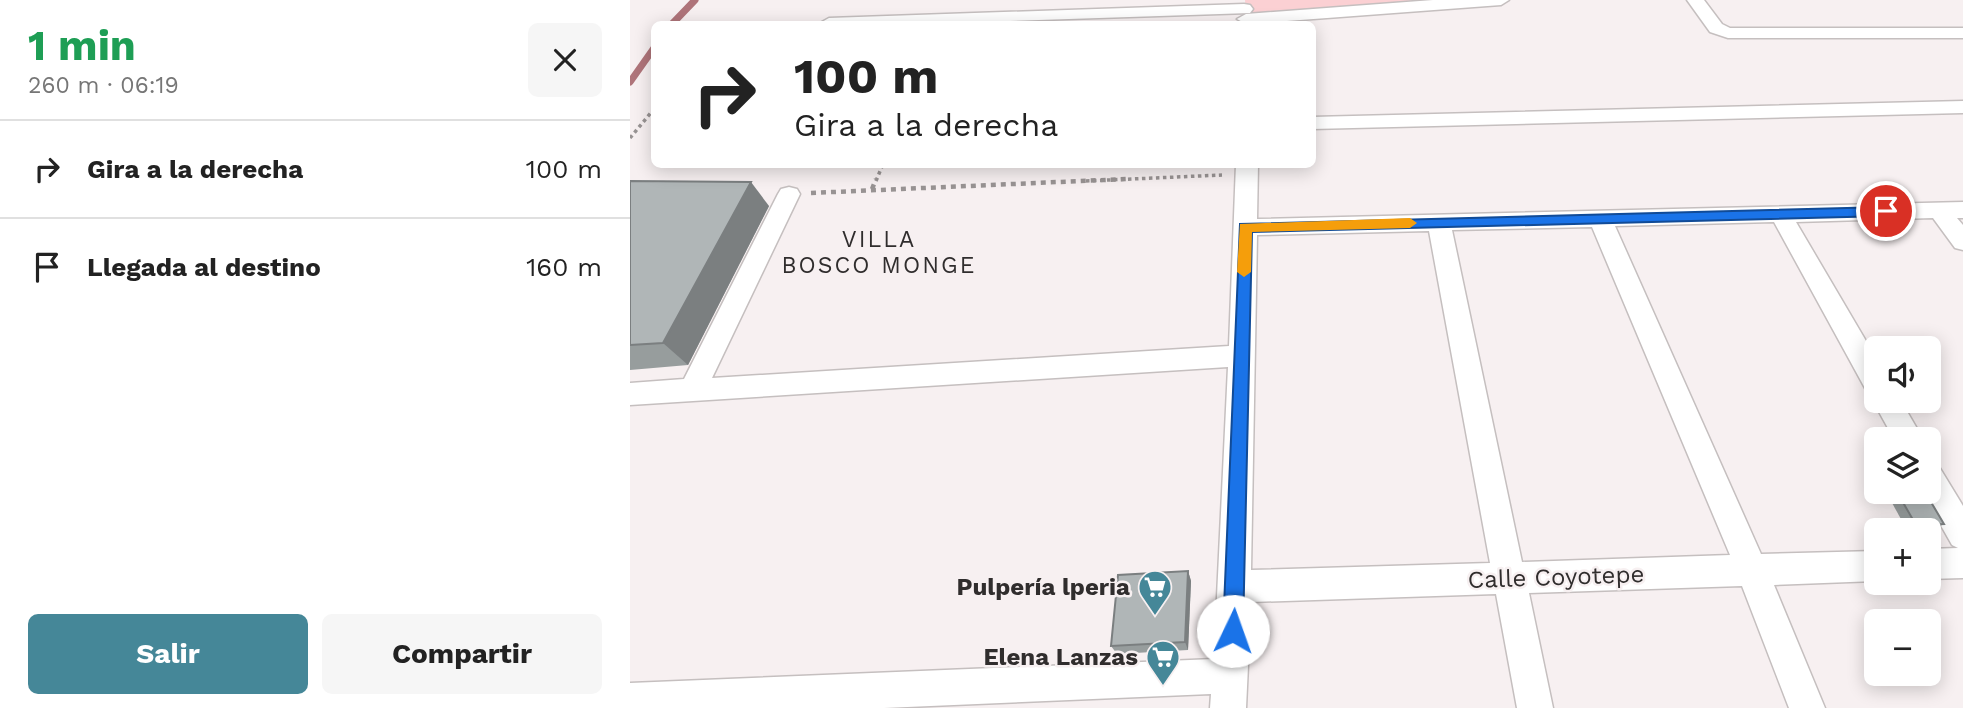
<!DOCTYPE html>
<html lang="es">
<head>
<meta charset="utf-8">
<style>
  :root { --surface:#fff; --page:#f6f6f6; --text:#222; --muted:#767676; --line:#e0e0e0; --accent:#458798 }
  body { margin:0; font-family:"Work Sans",sans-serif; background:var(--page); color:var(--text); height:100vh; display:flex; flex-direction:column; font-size:26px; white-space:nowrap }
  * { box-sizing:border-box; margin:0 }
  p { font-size:23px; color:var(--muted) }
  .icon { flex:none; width:38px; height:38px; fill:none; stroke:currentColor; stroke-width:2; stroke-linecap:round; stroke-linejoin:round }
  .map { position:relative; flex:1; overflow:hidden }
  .side { display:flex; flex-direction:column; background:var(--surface); width:630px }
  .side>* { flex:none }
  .hud { position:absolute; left:21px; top:21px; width:665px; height:147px; border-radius:10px; box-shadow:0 4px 18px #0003; background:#fff; color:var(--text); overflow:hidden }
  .controls { position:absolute; left:1234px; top:336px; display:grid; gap:14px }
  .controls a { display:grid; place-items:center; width:77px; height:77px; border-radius:10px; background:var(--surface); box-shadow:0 4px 18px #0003; font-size:35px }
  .pin { position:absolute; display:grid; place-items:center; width:60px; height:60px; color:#fff; margin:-30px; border:4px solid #fff; border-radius:50%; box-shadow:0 2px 7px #0007 }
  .me { position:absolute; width:77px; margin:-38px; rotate:3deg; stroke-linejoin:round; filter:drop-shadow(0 0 5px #0008) }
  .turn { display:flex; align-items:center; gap:24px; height:147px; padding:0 28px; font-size:32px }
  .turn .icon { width:91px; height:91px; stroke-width:2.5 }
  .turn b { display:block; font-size:49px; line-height:60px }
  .round { display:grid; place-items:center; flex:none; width:74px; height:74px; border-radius:10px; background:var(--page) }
  .overview { display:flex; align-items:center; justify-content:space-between; height:119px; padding:0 28px }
  h1 { font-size:42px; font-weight:700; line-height:52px; color:#1e9e55 }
  .cta { display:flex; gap:14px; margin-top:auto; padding:14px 28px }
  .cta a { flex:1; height:80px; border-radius:10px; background:var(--accent); color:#fff; font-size:28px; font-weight:700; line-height:80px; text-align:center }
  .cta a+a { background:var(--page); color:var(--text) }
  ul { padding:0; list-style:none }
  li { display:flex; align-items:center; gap:21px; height:98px; padding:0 28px; border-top:2px solid var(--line) }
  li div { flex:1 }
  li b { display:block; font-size:26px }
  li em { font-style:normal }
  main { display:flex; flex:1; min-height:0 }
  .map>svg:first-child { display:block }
  .green { fill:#fbd0d3 }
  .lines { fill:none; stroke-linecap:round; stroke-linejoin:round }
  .stream { stroke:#af747a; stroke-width:7 }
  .street-casing { stroke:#c5bfbf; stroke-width:3 }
  .path-far1 { stroke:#989393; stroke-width:3.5; stroke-dasharray:3.5 3.5; stroke-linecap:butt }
  .path { stroke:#989393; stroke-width:4.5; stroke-dasharray:5 5; stroke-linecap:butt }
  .street { fill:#fff; fill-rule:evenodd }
  .wall { fill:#979d9d }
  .shaded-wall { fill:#7b7f80 }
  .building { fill:#b0b6b7; stroke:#7b7f80; stroke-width:2 }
  .route { fill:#1a73e8; stroke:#114b97; stroke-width:2 }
  .slow { fill:#f59e0b }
  .labels { text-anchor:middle; stroke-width:5; stroke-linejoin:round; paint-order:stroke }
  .neighbourhood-label { font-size:23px; letter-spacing:2px; fill:#302d2d; stroke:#f7f0f1 }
  .near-street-label { font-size:24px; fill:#302d2d; stroke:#f7f0f1 }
  .near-poi-label { font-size:24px; font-weight:bold; fill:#302d2d; stroke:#f7f0f1; text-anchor:end }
</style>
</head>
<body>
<main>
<section class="side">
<div class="overview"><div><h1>1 min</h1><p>260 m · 06:19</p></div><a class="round"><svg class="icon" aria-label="close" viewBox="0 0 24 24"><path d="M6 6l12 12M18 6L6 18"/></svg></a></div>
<ul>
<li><svg class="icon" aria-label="right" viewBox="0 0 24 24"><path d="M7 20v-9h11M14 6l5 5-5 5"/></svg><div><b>Gira a la derecha</b></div><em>100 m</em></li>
<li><svg class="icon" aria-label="arrive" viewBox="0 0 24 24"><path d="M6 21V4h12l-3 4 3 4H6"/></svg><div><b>Llegada al destino</b></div><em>160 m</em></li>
</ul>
<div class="cta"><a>Salir</a><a>Compartir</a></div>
</section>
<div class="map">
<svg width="1333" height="708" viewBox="0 0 1333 708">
  <rect width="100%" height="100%" fill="#f7f0f1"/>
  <polygon class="green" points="615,0 871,0 616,19"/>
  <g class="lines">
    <g class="stream">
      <polyline points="42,24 65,0"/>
      <polyline points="0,82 24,48"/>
    </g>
    <defs>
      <g id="street">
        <polygon points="803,0 879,0 871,5 616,24 607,19 616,14"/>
        <polygon points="1057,0 1074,0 1092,24 1100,28 1333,28 1333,38 1098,38 1080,32"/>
        <polygon points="614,4 620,5 623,9 620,13 286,24 190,23 199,18"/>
        <polygon points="1333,101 1333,113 682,129 682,117"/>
        <path d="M606,164H628L627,219L1333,202V218H1327L1333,225V250L1325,248L1303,218L1166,222L1246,358V393L1236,390L1144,222L985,226L1131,554L1246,551V581L1144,585L1195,708H1159L1112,586L899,593L923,708H887L866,594L621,602L616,708H580L581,694L254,708H0V683L584,659L598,367L0,405V383L54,379L148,194L151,189L159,187L167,189L170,194L82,378L599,346ZM962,227L1100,555L892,562L822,230ZM799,231L860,563L621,570L627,235Z"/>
        <polygon points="1246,395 1246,401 1271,401 1293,439 1264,439 1243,401"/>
        <polygon points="1298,461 1308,465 1333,506 1333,578 1298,579 1298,549 1328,548 1322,545 1292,492 1298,492"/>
      </g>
    </defs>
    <use href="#street" class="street-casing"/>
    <g class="path-far1">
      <polyline points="0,138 24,109"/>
      <polyline points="246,181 253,164"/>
      <polyline points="456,181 592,175"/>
    </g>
    <g class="path">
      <polyline points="242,189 246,179"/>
      <polyline points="181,193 496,179"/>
    </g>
    <use href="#street" class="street"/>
  </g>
  <g class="wall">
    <polygon points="0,181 139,206 58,365 0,370"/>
    <polygon points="1256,492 1295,492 1314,524 1305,529 1277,530"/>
    <polygon points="558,571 561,581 558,650 487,654 481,646"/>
  </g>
  <g class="shaded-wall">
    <polygon points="121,182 139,206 58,365 33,343"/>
    <polygon points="558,571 561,581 558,650 555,642"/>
  </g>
  <g class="building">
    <polygon points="0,181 121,182 33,343 0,345"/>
    <polygon points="1267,492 1295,492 1314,524 1286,525"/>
    <polygon points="558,571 555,642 481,646 488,575"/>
  </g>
  <polygon class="route" points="1256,207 1262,211 1256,216 622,232 613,631 610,639 603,642 596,639 593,631 610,224"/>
  <polygon class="slow" points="780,218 787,223 780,228 622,232 621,272 614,277 607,272 610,224"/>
  <defs>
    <symbol id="supermarket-pin" viewBox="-11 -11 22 30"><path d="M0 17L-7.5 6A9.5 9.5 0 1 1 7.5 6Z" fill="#458798" stroke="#f7f0f1"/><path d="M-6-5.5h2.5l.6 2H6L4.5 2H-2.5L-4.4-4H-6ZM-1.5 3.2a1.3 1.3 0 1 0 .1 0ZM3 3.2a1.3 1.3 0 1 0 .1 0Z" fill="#fff"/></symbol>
  </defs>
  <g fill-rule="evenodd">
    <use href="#supermarket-pin" x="506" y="568" width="38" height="52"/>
    <use href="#supermarket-pin" x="514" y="638" width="38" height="52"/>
  </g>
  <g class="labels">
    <g class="neighbourhood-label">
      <text x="249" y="247">VILLA<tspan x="249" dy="26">BOSCO MONGE</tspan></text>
    </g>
    <g class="near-street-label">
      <text transform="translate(926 577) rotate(-2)" y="8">Calle Coyotepe</text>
    </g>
    <g class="near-poi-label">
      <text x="500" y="595">Pulpería lperia</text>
      <text x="508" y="665">Elena Lanzas</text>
    </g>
  </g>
</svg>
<div class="controls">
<a><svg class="icon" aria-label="sound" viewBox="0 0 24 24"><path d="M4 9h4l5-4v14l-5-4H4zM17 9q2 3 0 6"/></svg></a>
<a><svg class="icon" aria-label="layers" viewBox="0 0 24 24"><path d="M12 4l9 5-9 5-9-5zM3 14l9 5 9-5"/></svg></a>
<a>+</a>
<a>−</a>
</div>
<div class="pin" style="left:1256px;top:211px;background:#d93025"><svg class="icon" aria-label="arrive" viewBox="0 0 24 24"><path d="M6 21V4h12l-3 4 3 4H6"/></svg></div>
<svg class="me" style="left:603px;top:631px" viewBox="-20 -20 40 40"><circle r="19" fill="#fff"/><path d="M0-13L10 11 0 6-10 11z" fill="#1a73e8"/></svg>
<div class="hud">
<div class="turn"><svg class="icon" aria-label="right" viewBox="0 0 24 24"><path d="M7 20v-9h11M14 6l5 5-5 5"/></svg><div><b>100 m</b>Gira a la derecha</div></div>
</div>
</div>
</main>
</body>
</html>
